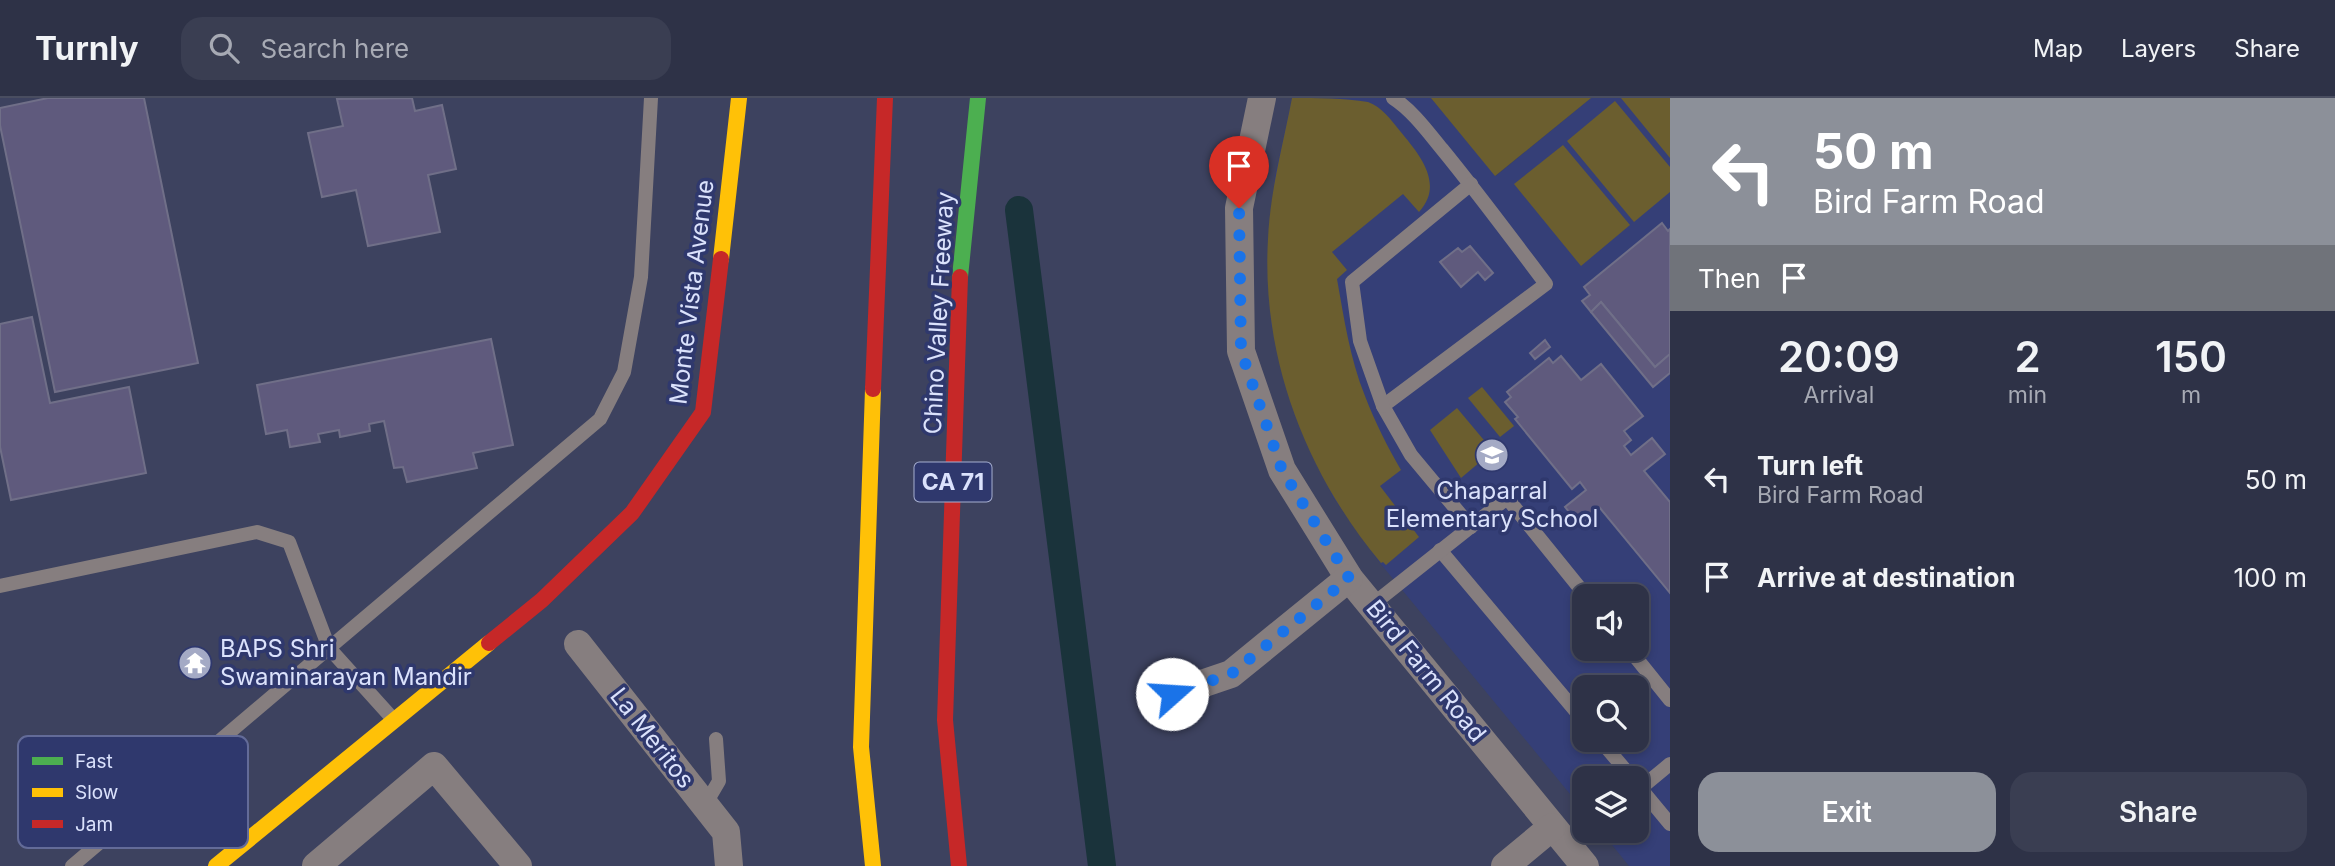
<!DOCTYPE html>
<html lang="en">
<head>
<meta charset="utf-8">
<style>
  :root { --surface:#2e3247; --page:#3a3e52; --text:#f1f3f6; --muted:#a7aab4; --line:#494d60; --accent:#8c9099 }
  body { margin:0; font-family:Inter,sans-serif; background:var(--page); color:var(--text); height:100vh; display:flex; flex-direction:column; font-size:26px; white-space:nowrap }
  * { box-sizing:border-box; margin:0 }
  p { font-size:23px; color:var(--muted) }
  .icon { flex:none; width:38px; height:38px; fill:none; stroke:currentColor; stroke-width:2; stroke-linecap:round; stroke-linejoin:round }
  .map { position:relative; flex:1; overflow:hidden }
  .panel { display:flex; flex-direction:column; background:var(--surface); width:665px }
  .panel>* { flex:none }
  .top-card { background:#8c9099; color:#fff; overflow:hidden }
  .controls { position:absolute; left:1572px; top:486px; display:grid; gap:14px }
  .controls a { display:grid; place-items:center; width:77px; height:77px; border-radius:14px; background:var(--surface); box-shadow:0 4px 10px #0003,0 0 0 2px var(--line); font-size:35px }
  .pin { position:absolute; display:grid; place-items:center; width:60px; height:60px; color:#fff; margin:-72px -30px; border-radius:50% 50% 50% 0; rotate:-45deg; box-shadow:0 0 7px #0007 }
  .pin .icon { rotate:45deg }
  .me { position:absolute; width:77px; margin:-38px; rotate:71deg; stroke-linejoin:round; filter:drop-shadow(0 0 5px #0008) }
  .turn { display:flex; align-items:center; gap:24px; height:147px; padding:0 28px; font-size:32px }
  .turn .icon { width:91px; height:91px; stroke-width:2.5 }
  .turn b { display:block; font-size:49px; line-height:60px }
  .then { display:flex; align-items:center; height:66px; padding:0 28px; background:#0003; gap:14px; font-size:26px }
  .eta { display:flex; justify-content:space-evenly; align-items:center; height:119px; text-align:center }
  .eta b { font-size:42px; font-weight:600; line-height:49px }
  .action { display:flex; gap:14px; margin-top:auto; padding:14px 28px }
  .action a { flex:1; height:80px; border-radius:21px; background:var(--accent); color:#fff; font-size:28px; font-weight:600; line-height:80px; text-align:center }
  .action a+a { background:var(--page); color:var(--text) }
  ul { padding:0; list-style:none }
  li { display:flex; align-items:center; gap:21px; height:98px; padding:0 28px }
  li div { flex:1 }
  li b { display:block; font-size:26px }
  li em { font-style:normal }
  header { display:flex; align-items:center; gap:42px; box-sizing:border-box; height:98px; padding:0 35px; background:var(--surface); border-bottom:2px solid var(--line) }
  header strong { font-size:33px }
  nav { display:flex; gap:38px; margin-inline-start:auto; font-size:24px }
  .search { width:490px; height:63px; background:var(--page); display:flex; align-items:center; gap:18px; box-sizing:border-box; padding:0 24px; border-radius:21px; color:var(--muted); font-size:26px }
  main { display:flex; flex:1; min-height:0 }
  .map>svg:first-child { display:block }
  .built { fill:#353f77; fill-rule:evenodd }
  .green { fill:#6b5e2f }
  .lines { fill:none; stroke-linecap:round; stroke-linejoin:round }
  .canal { stroke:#1a333b; stroke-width:28 }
  .building { fill:#5f5a7d; stroke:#706f88; stroke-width:2 }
  .lane { stroke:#867e7f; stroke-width:14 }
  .street { stroke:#867e7f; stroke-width:28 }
  .fast { stroke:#4caf50; stroke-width:16 }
  .slow { stroke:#ffc107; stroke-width:16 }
  .jam { stroke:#c62828; stroke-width:16 }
  .route { stroke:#1a73e8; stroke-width:12; stroke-dasharray:0 21.6 }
  .labels { text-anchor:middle; stroke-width:7; stroke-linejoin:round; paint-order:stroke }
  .shield { fill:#2f386d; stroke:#a7afd1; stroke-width:2 }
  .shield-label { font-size:23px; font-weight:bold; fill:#dbe2fc }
  .street-label { font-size:24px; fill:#dbe2fc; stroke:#2f386d }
  .poi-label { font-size:24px; fill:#dbe2fc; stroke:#2f386d }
  .key { fill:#2f386d; stroke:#636b98; stroke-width:2 }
  .key-label { font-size:19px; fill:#dbe2fc }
</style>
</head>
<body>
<header>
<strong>Turnly</strong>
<div class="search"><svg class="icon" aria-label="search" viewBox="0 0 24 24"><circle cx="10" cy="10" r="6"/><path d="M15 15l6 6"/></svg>Search here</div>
<nav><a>Map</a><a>Layers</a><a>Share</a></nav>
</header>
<main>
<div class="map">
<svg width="1670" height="768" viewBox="0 0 1670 768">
  <rect width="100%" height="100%" fill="#3d425f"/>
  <path class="built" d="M1292,0H1431L1496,78L1591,0H1670V768H1629L1601,733H1636V681H1584V713L1380,465L1333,399L1294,315L1271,226L1268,149L1275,78ZM1584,499H1636V551H1584ZM1584,590H1636V642H1584Z"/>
  <g class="green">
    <path d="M1292,0C1316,0 1345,0 1368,4C1382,9 1391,22 1400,33C1419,56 1445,86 1419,114L1403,96L1332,154L1347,172L1337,181C1344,220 1350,261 1365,298C1375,324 1387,348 1401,372L1380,388L1419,439L1386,467L1383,464L1381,465C1306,375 1261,260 1268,141C1270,94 1283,47 1292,0Z"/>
    <polygon points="1431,0 1591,0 1495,78"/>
    <polygon points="1621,0 1670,0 1670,60"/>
    <polygon points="1615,3 1670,69 1670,94 1634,124 1567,43"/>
    <polygon points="1563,47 1630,127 1581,168 1514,86"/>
    <polygon points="1482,289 1514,328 1500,339 1468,300"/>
    <polygon points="1457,310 1493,353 1461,380 1430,332"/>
  </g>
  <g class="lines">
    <polyline class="canal" points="1019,112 1102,768"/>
  </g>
  <g class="building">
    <polygon points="48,0 144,0 198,265 55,294 0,27 0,10"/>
    <polygon points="412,0 415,13 442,7 456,71 428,77 440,134 368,148 356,92 322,99 308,35 343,28 337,1"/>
    <polygon points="1662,125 1668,133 1670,131 1670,256 1655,269 1601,204 1591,214 1582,203 1590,197 1584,189"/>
    <polygon points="1470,148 1493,175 1485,182 1478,174 1461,189 1440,164 1458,150 1462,154"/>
    <polygon points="1601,204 1655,269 1670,256 1670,275 1653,289 1591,214"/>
    <polygon points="32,219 50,305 129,289 146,375 11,402 0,349 0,226"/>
    <polygon points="491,241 513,347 473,355 477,370 407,384 403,369 394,370 384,323 369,326 370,333 340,339 339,332 318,336 320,344 290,349 287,332 266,336 257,287"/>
    <polygon points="1545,242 1550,249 1535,261 1530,255"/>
    <polygon points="1561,258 1581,282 1601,266 1643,318 1624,333 1631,342 1624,348 1631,357 1652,340 1665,356 1644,373 1670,404 1670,495 1600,410 1580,427 1565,409 1586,392 1580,384 1572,391 1515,321 1518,319 1505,304 1511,299 1507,294 1549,260 1553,265"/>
  </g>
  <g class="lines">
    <g class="lane">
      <path d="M1393,0C1412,12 1428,34 1442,51C1478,95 1512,141 1546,186L1383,308L1411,357L1471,429"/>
      <polyline points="1383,308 1360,243 1352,184 1471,86"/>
      <polyline points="1440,452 1584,623"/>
      <polyline points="0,488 257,434 289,444 329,550 600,321 624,274 641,179 651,0"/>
      <polyline points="1372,507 1507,400 1587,499"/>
      <polyline points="1629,551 1670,602"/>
      <polyline points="1600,642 1633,681"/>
      <polyline points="1636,685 1670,726"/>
      <polyline points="1636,694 1670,666"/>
      <polyline points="705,707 719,683 716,641"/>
      <polyline points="1569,749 1588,733"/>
      <polyline points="72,768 329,550 393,621"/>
    </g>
    <g class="street">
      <polyline points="1262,0 1239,110 1241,253 1282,372 1349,480 1585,768"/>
      <polyline points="578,546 726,734 729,768"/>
      <polyline points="1172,596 1231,576 1349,480"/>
      <polyline points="316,768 434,668 518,768"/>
      <polyline points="1505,768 1552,729"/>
    </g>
    <polyline class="fast" points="960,179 978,0"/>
    <g class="slow">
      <polyline points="721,161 739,0"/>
      <polyline points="216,768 489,545"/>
      <polyline points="873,768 861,649 873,291"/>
    </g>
    <g class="jam">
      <polyline points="873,291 885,0"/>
      <polyline points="489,545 542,502 632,415 703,314 721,161"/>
      <polyline points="959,768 945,622 960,179"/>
    </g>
  </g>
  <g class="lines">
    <polyline class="route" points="1172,596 1231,576 1349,480 1282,372 1241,253 1239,110"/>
  </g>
  <defs>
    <symbol id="school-disc" viewBox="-11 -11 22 22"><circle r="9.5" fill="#a4aac5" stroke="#2f386d"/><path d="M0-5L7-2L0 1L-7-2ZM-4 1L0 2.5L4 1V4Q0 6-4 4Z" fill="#fff"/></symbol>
    <symbol id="temple-disc" viewBox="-11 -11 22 22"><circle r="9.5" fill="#a4aac5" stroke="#2f386d"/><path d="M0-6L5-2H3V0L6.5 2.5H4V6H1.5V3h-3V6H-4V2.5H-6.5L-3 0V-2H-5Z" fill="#fff"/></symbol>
  </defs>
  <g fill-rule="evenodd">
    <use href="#school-disc" x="1473" y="338" width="38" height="38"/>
    <use href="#temple-disc" x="176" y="546" width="38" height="38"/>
  </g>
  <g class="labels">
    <rect class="shield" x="914.5" y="364.5" width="77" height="39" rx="5"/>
    <g class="shield-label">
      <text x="953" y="392">CA 71</text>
    </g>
    <g class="street-label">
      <text transform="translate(692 194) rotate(-83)" y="8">Monte Vista Avenue</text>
      <text transform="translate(939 215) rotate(-87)" y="8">Chino Valley Freeway</text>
      <text transform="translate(1426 573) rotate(51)" y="8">Bird Farm Road</text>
      <text transform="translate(652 640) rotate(52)" y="8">La Meritos</text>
    </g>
    <g class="poi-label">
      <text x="1492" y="401">Chaparral<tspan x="1492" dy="28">Elementary School</tspan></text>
      <text x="220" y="559" text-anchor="start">BAPS Shri<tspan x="220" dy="28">Swaminarayan Mandir</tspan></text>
    </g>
  </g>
  <rect x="18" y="638" width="230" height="112" rx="10" class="key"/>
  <rect x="32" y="659" width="31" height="8" fill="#4caf50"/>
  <rect x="32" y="690" width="31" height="9" fill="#ffc107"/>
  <rect x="32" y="722" width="31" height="8" fill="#c62828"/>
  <g class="key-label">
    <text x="75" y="670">Fast</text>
    <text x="75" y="701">Slow</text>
    <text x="75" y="733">Jam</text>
  </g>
</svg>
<div class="controls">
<a><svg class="icon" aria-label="sound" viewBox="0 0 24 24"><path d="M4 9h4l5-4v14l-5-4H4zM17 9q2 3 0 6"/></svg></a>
<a><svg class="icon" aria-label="search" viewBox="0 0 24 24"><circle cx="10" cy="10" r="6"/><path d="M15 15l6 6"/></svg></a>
<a><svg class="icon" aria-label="layers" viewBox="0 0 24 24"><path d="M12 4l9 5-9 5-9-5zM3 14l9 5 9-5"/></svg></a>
</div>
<div class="pin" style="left:1239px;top:110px;background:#d93025"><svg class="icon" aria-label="arrive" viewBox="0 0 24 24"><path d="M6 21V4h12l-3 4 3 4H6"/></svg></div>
<svg class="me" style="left:1172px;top:596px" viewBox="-20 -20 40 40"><circle r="19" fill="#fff"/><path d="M0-13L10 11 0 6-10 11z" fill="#1a73e8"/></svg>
</div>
<section class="panel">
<div class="top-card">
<div class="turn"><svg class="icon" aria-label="left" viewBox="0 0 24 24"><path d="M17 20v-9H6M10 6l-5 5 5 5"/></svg><div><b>50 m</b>Bird Farm Road</div></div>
<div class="then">Then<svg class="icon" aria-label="arrive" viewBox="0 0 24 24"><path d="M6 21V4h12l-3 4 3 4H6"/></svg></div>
</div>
<div class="eta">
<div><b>20:09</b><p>Arrival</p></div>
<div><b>2</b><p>min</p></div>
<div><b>150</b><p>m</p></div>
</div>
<ul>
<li><svg class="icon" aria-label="left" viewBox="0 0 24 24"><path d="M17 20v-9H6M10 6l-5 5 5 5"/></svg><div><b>Turn left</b><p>Bird Farm Road</p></div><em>50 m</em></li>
<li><svg class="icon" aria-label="arrive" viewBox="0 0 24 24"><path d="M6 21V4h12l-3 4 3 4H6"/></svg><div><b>Arrive at destination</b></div><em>100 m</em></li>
</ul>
<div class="action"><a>Exit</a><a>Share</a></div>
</section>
</main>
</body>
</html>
